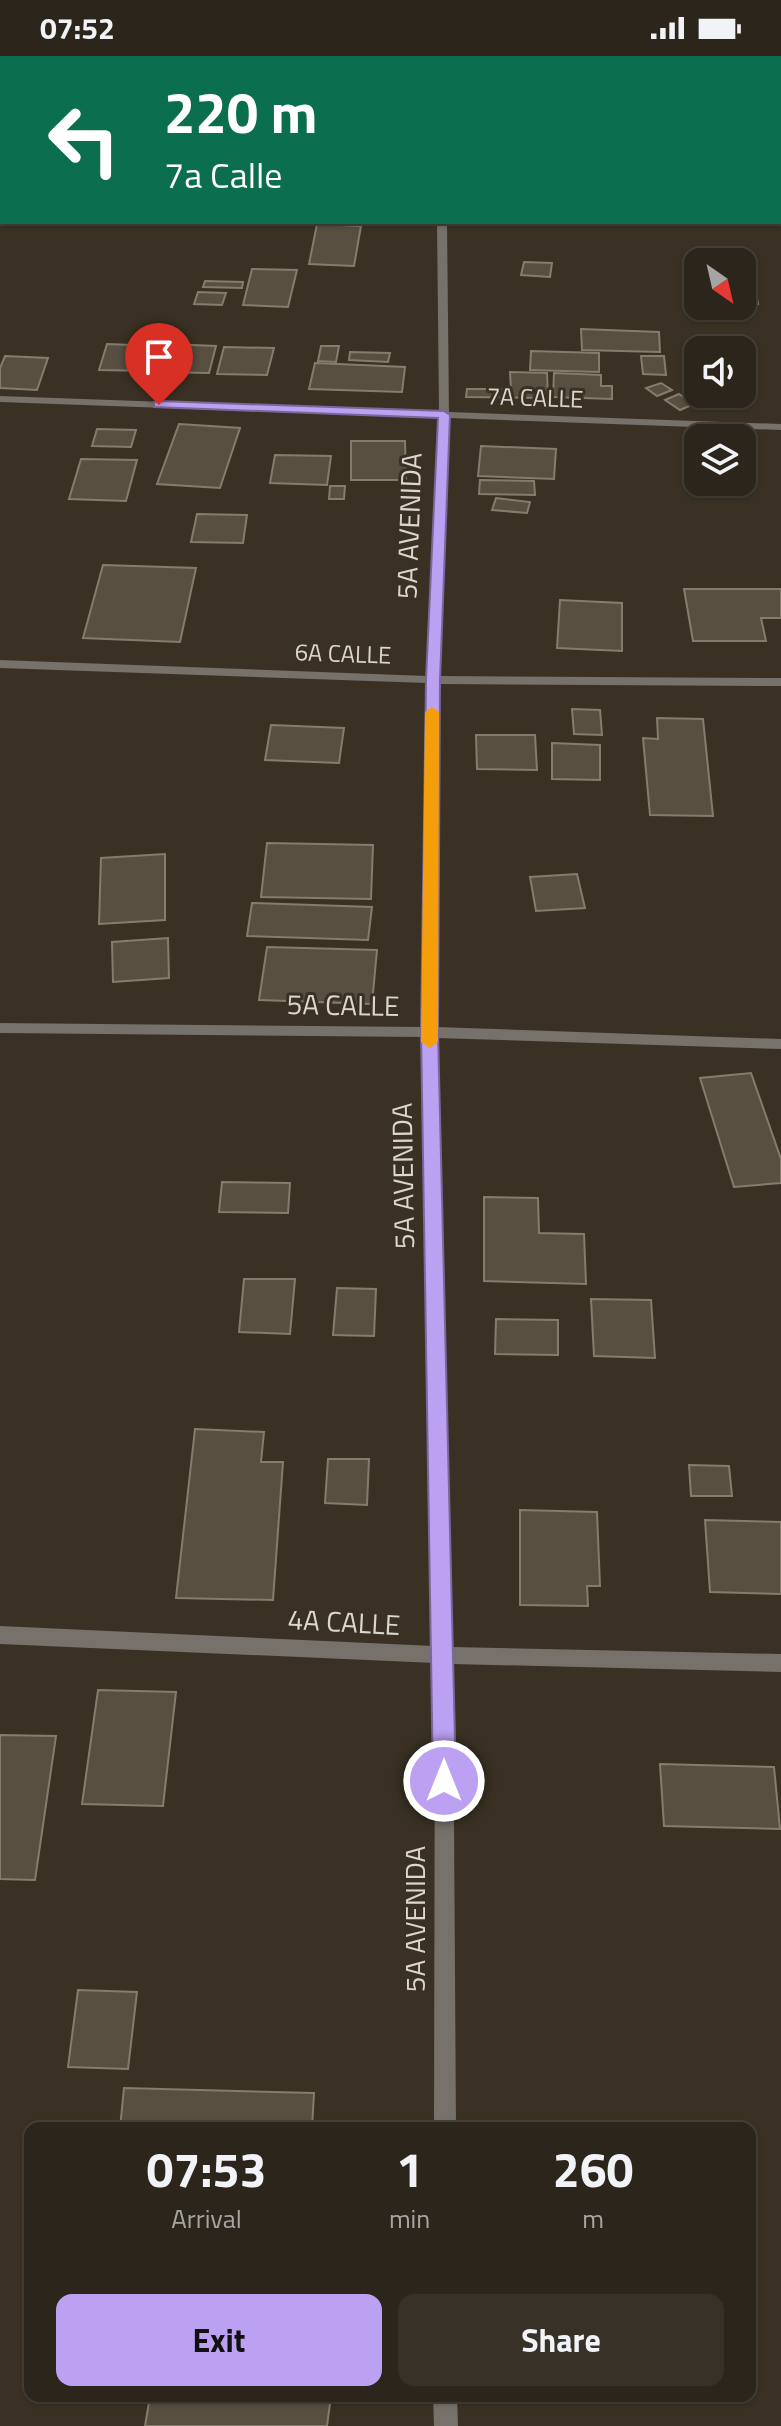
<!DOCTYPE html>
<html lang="en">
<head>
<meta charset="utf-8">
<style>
  :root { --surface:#2c251b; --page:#383128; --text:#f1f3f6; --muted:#a6a5a3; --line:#48423a; --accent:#bca0f2 }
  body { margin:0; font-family:"Titillium Web",sans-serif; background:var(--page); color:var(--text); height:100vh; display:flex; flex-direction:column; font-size:30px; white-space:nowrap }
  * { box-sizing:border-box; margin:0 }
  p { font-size:26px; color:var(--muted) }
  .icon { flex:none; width:44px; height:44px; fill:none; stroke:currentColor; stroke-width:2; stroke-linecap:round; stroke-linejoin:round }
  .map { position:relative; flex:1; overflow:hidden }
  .sheet { position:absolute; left:24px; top:2066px; width:732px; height:280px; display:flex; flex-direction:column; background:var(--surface); border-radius:16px; box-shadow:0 2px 6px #0004,0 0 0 2px var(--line) }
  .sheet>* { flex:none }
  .hud { position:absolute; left:0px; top:0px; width:782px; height:168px; box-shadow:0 2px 6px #0004,0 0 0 2px var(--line); background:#0b6e4f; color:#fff; overflow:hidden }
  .needle { width:52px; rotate:146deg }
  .buttons { position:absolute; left:684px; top:192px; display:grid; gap:16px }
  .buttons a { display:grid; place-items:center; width:72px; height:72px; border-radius:16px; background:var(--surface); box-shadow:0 2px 6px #0004,0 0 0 2px var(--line); font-size:40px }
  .pin { position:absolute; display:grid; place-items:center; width:68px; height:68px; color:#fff; margin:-82px -34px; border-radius:50% 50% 50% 0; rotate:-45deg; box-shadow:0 0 8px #0007 }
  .pin .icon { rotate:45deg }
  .me { position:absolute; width:88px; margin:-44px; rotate:0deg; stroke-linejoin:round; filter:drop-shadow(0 0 6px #0008) }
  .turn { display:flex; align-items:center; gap:28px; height:168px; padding:0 32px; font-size:36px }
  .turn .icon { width:104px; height:104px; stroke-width:2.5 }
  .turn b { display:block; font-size:56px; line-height:68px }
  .eta { display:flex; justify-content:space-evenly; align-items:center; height:136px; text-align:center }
  .eta b { font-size:48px; font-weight:700; line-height:56px }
  .action { display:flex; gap:16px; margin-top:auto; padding:16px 32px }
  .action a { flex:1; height:92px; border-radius:16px; background:var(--accent); color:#111; font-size:32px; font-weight:700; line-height:92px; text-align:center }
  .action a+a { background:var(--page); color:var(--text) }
  .status { display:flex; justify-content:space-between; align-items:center; height:56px; padding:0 40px; background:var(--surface); direction:ltr }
  .status svg { height:22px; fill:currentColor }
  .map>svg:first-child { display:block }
  .building { fill:#584f41; stroke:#867c6d; stroke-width:2 }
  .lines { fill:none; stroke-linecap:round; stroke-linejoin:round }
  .street { fill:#76716b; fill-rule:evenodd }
  .route { fill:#bca0f2; stroke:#7a689d; stroke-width:2 }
  .slow { fill:#f59e0b }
  .labels { text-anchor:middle; stroke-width:6; stroke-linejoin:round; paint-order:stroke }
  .far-street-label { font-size:24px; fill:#dcd6ce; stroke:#3a3124 }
  .street-label { font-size:28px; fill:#dcd6ce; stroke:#3a3124 }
</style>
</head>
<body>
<div class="status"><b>07:52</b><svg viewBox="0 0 49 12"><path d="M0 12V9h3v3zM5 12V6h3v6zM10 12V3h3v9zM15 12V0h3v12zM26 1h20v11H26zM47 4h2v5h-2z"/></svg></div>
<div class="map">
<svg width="781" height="2370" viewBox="0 0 781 2370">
  <rect width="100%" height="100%" fill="#3a3124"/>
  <g class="building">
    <polygon points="317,168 361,170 354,210 309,208"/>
    <polygon points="710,197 744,198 746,216 742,216 742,206 710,206"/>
    <polygon points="524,206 552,207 550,221 521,219"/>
    <polygon points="252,213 297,214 288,251 243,249"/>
    <polygon points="742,219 753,219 758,248 742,248"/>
    <polygon points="205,225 243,226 242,232 203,231"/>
    <polygon points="198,236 226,237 222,249 194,248"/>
    <polygon points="581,273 659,276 660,296 582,294"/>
    <polygon points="107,288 158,290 150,315 99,314"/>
    <polygon points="166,288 216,290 209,317 158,316"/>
    <polygon points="321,290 339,290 336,306 318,305"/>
    <polygon points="224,291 274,292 267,319 217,318"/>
    <polygon points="531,295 599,297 599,316 530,314"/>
    <polygon points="350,296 390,297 388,306 349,304"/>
    <polygon points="5,300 48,302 37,334 0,332 0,312"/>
    <polygon points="641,300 664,300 666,319 643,318"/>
    <polygon points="315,307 405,311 402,336 309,333"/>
    <polygon points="510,316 547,317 548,342 466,341 467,333 511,333"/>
    <polygon points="554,317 601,319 601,330 612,330 612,343 553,341"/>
    <polygon points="661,327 672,334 657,340 646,332"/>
    <polygon points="679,338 694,348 680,354 665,344"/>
    <polygon points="179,368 240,372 220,432 157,428"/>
    <polygon points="97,373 136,374 131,391 92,390"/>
    <polygon points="351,385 405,385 406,424 351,424"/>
    <polygon points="481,390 556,393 554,423 478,420"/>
    <polygon points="275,399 331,400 327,429 270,427"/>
    <polygon points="81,403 137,404 126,445 69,443"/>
    <polygon points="480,424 534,425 535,439 479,438"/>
    <polygon points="330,430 345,430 344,443 329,443"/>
    <polygon points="496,442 530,446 527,457 492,454"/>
    <polygon points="197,458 247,459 243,487 191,486"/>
    <polygon points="103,509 196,512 180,586 83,582"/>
    <polygon points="684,533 781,533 781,562 761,562 766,585 693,585"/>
    <polygon points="560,544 622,547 622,595 557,592"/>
    <polygon points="572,653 600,654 602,679 574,678"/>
    <polygon points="657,662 703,663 713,760 650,759 643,682 658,683"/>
    <polygon points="271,669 344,672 339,707 265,704"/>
    <polygon points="476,679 535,679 537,714 477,713"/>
    <polygon points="552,687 600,689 600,724 552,723"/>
    <polygon points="267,787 373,789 371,843 261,841"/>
    <polygon points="165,798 165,864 99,868 101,802"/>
    <polygon points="577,818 585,852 536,855 530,821"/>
    <polygon points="252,847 372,851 368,884 247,880"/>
    <polygon points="168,882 169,922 113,926 112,886"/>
    <polygon points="267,891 377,894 372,948 259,944"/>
    <polygon points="751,1017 781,1103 781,1127 734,1131 700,1022"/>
    <polygon points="222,1126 290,1127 288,1157 219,1156"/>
    <polygon points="484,1141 538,1142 539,1177 584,1178 586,1228 484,1225"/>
    <polygon points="244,1223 295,1223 290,1278 239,1276"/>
    <polygon points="337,1232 376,1233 374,1280 333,1279"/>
    <polygon points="591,1243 651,1244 655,1302 594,1300"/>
    <polygon points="496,1263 558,1264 558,1299 495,1298"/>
    <polygon points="195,1373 264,1376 261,1406 283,1406 273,1544 176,1542"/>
    <polygon points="328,1403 369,1403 367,1449 325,1447"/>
    <polygon points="689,1409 729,1410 732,1440 691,1440"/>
    <polygon points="520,1454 597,1456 600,1530 587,1530 588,1550 520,1549"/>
    <polygon points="705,1464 781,1466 781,1538 710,1536"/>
    <polygon points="98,1634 176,1636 163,1750 82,1748"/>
    <polygon points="0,1679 56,1680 35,1824 0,1823"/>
    <polygon points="660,1708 774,1711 780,1773 664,1770"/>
    <polygon points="78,1934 137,1936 128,2013 68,2011"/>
    <polygon points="124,2032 314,2037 312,2072 120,2072"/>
    <polygon points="150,2340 331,2340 327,2370 145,2370"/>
  </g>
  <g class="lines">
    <g class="street">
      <rect x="441" y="0" width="8" height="2"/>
      <polygon points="492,0 583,0 585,2 494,2"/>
      <rect x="780" y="5" width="1" height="4"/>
      <rect x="0" y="142" width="2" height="6"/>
      <rect x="780" y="157" width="1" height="6"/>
      <polygon points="437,166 447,166 449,356 781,368 781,374 449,362 439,620 781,622 781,630 439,628 436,971 781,983 781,993 436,982 453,1591 781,1598 781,1616 453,1608 456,2072 434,2072 435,1607 0,1588 0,1570 434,1590 422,981 0,977 0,967 422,971 427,627 0,612 0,604 427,620 439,362 0,346 0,340 439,356"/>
      <polygon points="433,2340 457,2340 458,2370 434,2370"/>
    </g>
  </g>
  <polygon class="route" points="159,345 444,355 450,359 440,624 438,976 456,1725 452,1732 444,1736 437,1732 433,1725 421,976 426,624 438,362 154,351 154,346"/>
  <polygon class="slow" points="432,651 439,656 438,986 430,992 421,986 425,656"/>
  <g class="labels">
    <g class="far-street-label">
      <text transform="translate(535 342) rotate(2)" y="8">7A CALLE</text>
      <text transform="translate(343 598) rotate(2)" y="8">6A CALLE</text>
    </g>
    <g class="street-label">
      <text transform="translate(409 470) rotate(-88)" y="10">5A AVENIDA</text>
      <text transform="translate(343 949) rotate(1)" y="10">5A CALLE</text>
      <text transform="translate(403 1120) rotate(-91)" y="10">5A AVENIDA</text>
      <text transform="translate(344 1566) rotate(3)" y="10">4A CALLE</text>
      <text transform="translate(415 1863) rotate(-90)" y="10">5A AVENIDA</text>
    </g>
  </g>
</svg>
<div class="buttons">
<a><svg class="needle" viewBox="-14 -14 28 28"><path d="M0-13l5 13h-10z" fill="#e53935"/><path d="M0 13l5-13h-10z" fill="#a6a5a3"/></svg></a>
<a><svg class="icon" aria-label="sound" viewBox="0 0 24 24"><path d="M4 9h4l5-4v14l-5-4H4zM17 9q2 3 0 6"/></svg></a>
<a><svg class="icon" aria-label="layers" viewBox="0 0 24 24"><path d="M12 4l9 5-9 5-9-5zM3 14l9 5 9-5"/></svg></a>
</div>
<div class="pin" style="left:159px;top:349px;background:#d93025"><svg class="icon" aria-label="arrive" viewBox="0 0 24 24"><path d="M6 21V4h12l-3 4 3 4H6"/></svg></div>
<svg class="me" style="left:444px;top:1725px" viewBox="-20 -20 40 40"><circle r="17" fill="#bca0f2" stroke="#fff" stroke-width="3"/><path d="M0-11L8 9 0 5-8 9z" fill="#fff"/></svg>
<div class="hud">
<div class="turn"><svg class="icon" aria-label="left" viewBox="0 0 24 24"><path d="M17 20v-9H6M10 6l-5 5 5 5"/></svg><div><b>220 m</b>7a Calle</div></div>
</div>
<section class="sheet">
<div class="eta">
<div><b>07:53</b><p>Arrival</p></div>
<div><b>1</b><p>min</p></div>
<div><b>260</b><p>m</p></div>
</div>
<div class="action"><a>Exit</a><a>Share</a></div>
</section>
</div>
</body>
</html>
